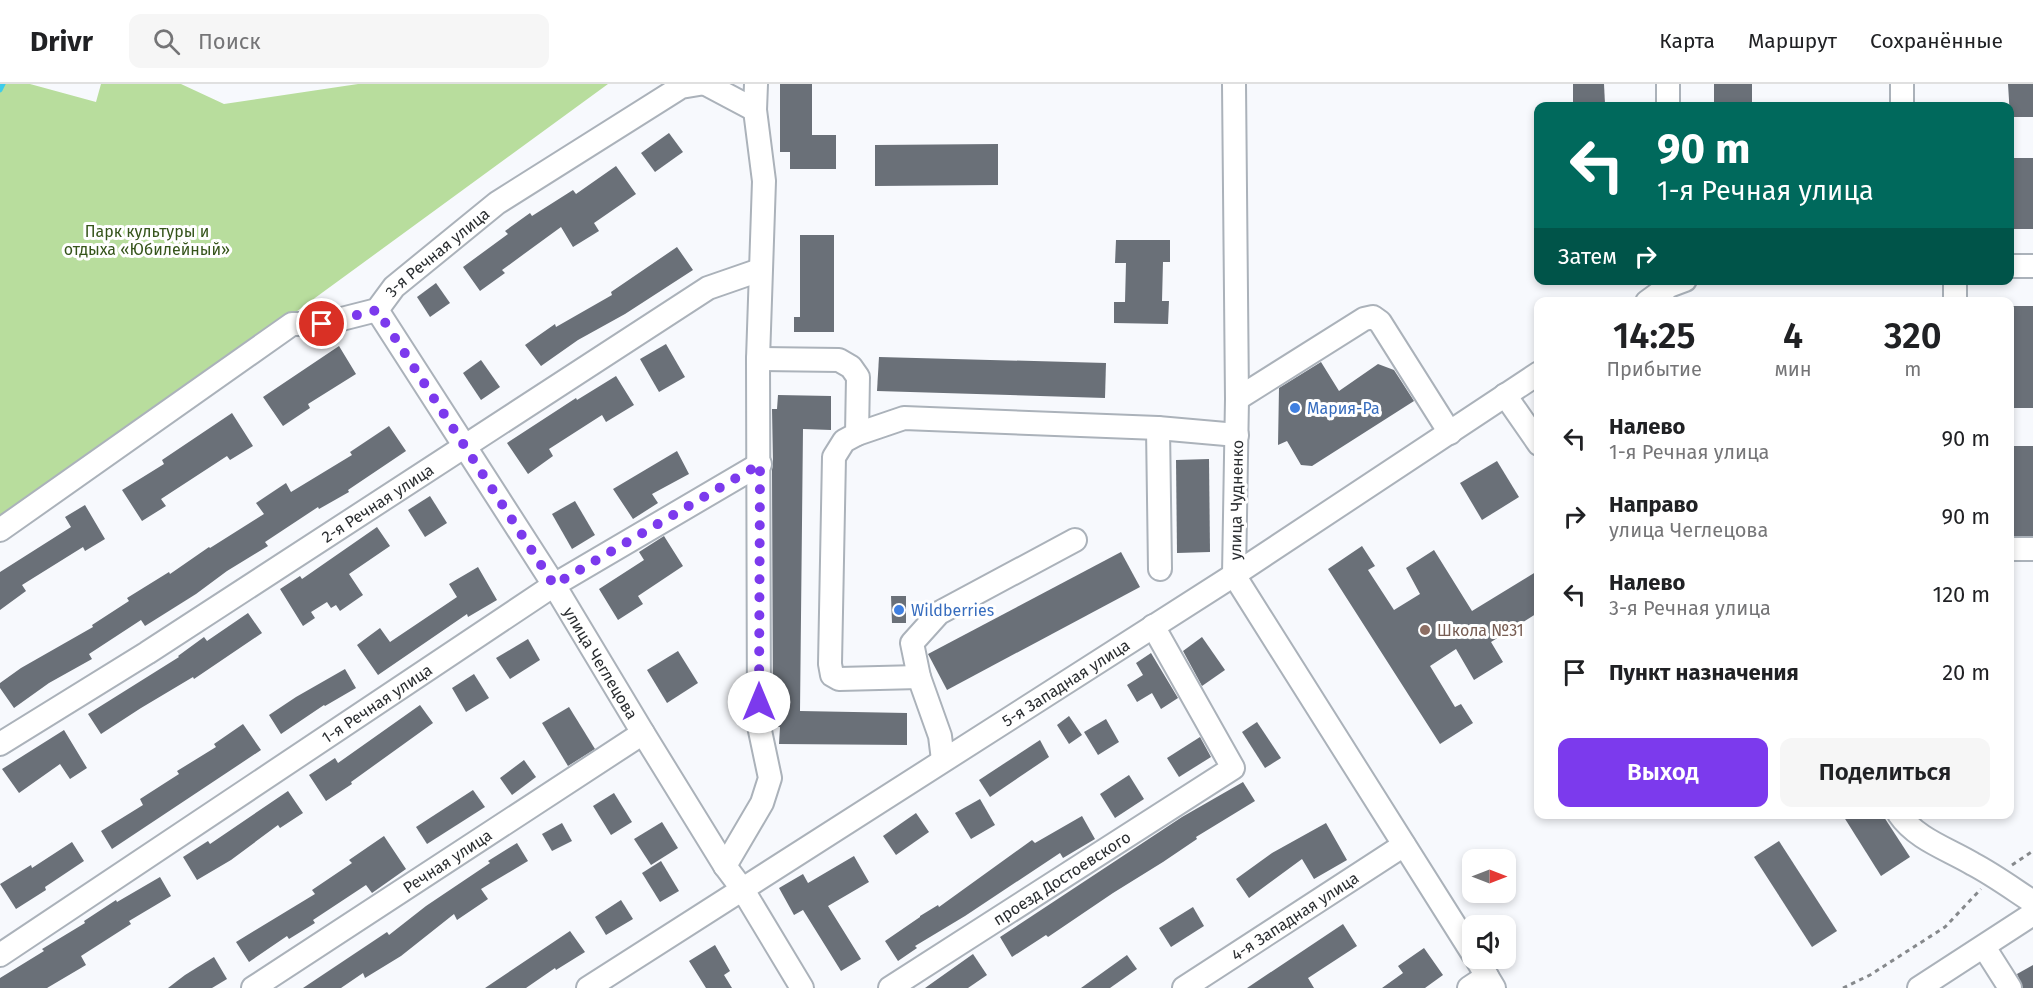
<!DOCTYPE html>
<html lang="ru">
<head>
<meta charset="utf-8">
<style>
  :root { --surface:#fff; --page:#f6f6f6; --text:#202124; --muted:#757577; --line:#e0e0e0; --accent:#7c3aed }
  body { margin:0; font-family:"Fira Sans",sans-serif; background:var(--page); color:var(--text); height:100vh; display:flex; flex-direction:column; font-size:22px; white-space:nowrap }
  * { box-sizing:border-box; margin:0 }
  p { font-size:20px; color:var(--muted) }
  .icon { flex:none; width:33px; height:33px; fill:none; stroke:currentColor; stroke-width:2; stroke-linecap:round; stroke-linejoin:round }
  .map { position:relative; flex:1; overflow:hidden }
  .panel { position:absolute; left:1534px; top:213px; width:480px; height:522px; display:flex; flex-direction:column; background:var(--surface); border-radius:12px; box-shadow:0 3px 9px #0003 }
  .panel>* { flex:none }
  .hud { position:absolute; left:1534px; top:18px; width:480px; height:183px; border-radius:12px; box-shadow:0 3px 9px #0003; background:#00695c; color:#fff; overflow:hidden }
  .needle { width:39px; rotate:90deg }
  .tools { position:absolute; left:1462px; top:765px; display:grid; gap:12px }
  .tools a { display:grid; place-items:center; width:54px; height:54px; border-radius:12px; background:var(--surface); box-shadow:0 3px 9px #0003; font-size:30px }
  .pin { position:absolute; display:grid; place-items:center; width:51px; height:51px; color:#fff; margin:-26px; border:3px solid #fff; border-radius:50%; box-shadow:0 2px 6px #0007 }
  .me { position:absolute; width:66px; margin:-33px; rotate:0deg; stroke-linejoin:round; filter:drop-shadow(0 0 4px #0008) }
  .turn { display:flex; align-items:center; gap:21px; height:126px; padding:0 24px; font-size:27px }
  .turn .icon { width:78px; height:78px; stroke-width:2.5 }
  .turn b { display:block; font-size:42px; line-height:51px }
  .then { display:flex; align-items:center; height:57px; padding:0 24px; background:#0003; gap:12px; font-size:22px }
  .eta { display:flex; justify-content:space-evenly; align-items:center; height:102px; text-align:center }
  .eta b { font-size:36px; font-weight:600; line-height:42px }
  .cta { display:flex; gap:12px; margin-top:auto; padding:12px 24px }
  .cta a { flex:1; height:69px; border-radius:12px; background:var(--accent); color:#fff; font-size:24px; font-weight:600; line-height:69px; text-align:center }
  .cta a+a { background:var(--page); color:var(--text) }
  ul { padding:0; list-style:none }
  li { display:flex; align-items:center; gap:18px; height:78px; padding:0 24px }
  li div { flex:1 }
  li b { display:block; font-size:22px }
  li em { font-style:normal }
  header { display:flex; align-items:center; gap:36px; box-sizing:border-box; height:84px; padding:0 30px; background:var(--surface); border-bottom:2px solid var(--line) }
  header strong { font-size:28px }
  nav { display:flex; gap:33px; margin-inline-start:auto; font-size:21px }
  .search { width:420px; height:54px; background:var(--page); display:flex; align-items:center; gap:15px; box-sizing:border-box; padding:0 21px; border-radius:12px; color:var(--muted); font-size:22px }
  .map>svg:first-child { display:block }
  .green { fill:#b8dd9d }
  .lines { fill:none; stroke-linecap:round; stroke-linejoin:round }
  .stream { stroke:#3ecceb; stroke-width:5 }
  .building { fill:#6a7078 }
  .minor-casing { stroke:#abb2ba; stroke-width:26 }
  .path { stroke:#86898c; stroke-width:3; stroke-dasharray:4.5 4.5; stroke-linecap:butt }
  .minor { stroke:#fff; stroke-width:22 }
  .route { stroke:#7c3aed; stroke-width:10; stroke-dasharray:0 18 }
  .shop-dot { fill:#3f7fe0; stroke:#fff; stroke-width:2 }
  .education-dot { fill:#8d6e63; stroke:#fff; stroke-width:2 }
  .labels { text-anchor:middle; stroke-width:6; stroke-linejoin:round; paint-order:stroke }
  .park-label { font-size:16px; fill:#35541a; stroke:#fff }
  .street-label { font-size:16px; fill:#2a2d30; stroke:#fff }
  .shop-label { font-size:16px; fill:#366cbe; stroke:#fff; text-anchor:start }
  .education-label { font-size:16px; fill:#785e54; stroke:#fff; text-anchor:start }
</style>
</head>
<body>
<header>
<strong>Drivr</strong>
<div class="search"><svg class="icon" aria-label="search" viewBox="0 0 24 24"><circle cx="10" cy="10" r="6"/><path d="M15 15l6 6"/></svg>Поиск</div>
<nav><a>Карта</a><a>Маршрут</a><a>Сохранённые</a></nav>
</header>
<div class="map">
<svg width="2033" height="904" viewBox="0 0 2033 904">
  <rect width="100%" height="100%" fill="#f7f9fd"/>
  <polygon class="green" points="0,0 30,0 96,18 101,0 181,0 224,20 358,0 608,0 0,444"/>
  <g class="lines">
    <polyline class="stream" points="0,6 3,0"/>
  </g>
  <g class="building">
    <polygon points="780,0 812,0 812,51 836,51 836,85 790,85 790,68 780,68"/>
    <polygon points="1573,0 1604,0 1605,20 1573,20"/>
    <polygon points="1714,0 1752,0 1752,19 1714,18"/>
    <polygon points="2008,0 2033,0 2033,33 2010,33"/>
    <polygon points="669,49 683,68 655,88 641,69"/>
    <polygon points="998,60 998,101 875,102 875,61"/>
    <rect x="2010" y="74" width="23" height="71"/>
    <polygon points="616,82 636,110 594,139 599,147 573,163 561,143 502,186 505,189 480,207 463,183 508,150 505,147 530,129 532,132 573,106 576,110"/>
    <polygon points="800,151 834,151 834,248 794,248 794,233 800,233"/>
    <polygon points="1116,156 1170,156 1170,178 1163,178 1162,217 1169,217 1168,240 1114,239 1114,218 1125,218 1126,179 1115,179"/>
    <polygon points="677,163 693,186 625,230 578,256 541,282 525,261 555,240 556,243 612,211 611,208"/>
    <polygon points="436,199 450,219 430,233 417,213"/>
    <rect x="2010" y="222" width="23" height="102"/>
    <polygon points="666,260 685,293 659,308 640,275"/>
    <polygon points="339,262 356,290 308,320 310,324 283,342 263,313"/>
    <polygon points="879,273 1106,279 1105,314 877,307"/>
    <polygon points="481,276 500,303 481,316 463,289"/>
    <polygon points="1321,278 1339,307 1378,280 1394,286 1414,317 1312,382 1301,381 1287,357 1278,361 1279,304"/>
    <polygon points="616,292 634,321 606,338 602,331 549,365 553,372 528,390 507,359 576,314 577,316"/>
    <polygon points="778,311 831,312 831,346 803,345 800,627 907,629 907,661 779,660 780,643 773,643 772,386 773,380 772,325 777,325"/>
    <polygon points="232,329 253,362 230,376 227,372 161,415 166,422 142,437 122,406 164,380 162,376"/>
    <polygon points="389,342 406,367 348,406 349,408 319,425 318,423 265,458 268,462 227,487 196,510 145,542 141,536 89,570 92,575 49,599 14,624 0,604 0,599 21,584 93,543 92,541 129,517 127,514 169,488 170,490 209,463 210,464 264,430 256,419 286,399 291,408 352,371 350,368"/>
    <rect x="2010" y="362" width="23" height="90"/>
    <polygon points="677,367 689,390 652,410 658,419 633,435 613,405"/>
    <polygon points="1209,375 1210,468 1177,469 1176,376"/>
    <polygon points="1497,377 1519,413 1482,436 1460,399"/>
    <polygon points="430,412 447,439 425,453 408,426"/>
    <polygon points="575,417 595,451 572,465 552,430"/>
    <polygon points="85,421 105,455 85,467 83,463 22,501 26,507 0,526 0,488 71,443 65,433"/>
    <polygon points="377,443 390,462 349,490 363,511 340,527 336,521 331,524 327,518 311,528 315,534 303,542 280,505 300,492 302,495"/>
    <polygon points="664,452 683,482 638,512 643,520 618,536 599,505 644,476 639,468"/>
    <polygon points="1362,462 1375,482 1368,486 1394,526 1420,510 1406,484 1434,466 1472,527 1539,486 1539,528 1491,558 1503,578 1474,596 1456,565 1430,582 1455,623 1461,620 1473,639 1440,660 1328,485"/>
    <polygon points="1121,468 1140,503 947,606 928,570"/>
    <polygon points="478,483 497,516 468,533 467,530 378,591 357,561 380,544 390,558 457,513 449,500"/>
    <polygon points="891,512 906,512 906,539 892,539"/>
    <polygon points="248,529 262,549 194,595 193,593 141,624 101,650 88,630 179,573 178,572 204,553 207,557"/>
    <polygon points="1202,553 1225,586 1202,602 1183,567"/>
    <polygon points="528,555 540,576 510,595 496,574"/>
    <polygon points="678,567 698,599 667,619 647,586"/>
    <polygon points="1151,569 1178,614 1161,625 1152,609 1137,618 1127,601 1143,591 1136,579"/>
    <polygon points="345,585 356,604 325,622 324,621 281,650 269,631 296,613"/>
    <polygon points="474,590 489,614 466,628 452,604"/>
    <polygon points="420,621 433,639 351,698 352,700 326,717 309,691 335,674 338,679"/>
    <polygon points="569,623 595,665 568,682 542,639"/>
    <polygon points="1069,632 1082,651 1069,660 1057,641"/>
    <polygon points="1106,635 1119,658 1098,671 1084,648"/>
    <polygon points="1257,638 1281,674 1265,684 1242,648"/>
    <polygon points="243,640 261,666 112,765 101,747 143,721 140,715 179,690 177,687 216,663 214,660"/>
    <polygon points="64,646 87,684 70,695 60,680 19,709 2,685"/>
    <polygon points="1200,653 1211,673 1179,693 1167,674"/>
    <polygon points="1040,656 1049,673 990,713 979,696"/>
    <polygon points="524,676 536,693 512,711 500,694"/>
    <polygon points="1129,691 1144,715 1115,734 1100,710"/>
    <polygon points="1243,698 1255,717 1196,753 1197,755 1163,778 1113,809 1048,853 1046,851 1012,873 1000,853 1182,733"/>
    <polygon points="473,706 485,723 427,760 416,743"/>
    <polygon points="288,707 303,729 280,744 278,741 231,776 197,796 183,773 208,757 210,760"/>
    <polygon points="614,709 632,738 611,751 593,722"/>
    <polygon points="980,715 995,741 971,755 955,729"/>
    <polygon points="916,729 929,748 896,771 883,752"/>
    <polygon points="1842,730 1882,730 1910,773 1881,792"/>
    <polygon points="1082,732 1095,755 1063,774 1060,769 965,832 915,862 917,864 898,877 885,857 920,833 920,832 938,821 939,823 1032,756 1035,759"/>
    <polygon points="662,738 678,764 651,781 634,755"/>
    <polygon points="562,739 572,757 552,767 542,750"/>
    <polygon points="1326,739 1347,776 1314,795 1302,775 1249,814 1236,795 1272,769"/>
    <polygon points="384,752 406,785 372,809 366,801 313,836 315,839 289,855 287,852 249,878 236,858 315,810 312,806 352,779 349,776"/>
    <polygon points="1779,757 1837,847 1812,863 1754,773"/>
    <polygon points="72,758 84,777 45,803 46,806 16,825 0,800 31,781 32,784"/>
    <polygon points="517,759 528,777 481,805 488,815 457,836 454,830 401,872 365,894 363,889 341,904 303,904 387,848 389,851 426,822 490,779 488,777"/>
    <polygon points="854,772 869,798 828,822 861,875 841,887 803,826 794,831 779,804 803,790 808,799"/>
    <polygon points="661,777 679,807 660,818 642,789"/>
    <polygon points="160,793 171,812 129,837 131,840 81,872 86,881 47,904 0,904 0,894 44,867 42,865 85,839 84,837 116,816 117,818"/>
    <polygon points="621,816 633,835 606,851 595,833"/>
    <polygon points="1193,823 1204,842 1171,863 1159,844"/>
    <polygon points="1343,840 1357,862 1308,894 1314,904 1247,904"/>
    <polygon points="570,847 585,868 556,886 555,884 526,904 485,904"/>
    <polygon points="715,861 730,887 724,891 732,904 706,904 689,877"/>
    <polygon points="1424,864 1443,891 1425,904 1382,904 1403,889 1398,882"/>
    <polygon points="973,870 987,891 968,904 925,904"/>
    <polygon points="1127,871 1137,885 1110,904 1081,904"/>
    <polygon points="214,873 227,895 212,904 168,904 185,891"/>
    <polygon points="2033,881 2033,904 2023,904 2017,890"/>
  </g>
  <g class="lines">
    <defs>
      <g id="minor">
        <polyline points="706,0 755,26"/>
        <polyline points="1234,0 1237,315 1234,491 1473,870"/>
        <polyline points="1902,0 1902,22"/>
        <polyline points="1668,22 1668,0"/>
        <polyline points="2010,182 2033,182"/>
        <polyline points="1955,196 1955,218"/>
        <polyline points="1647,218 1669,202 1685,196"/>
        <path id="s1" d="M377,226L554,501L643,649L725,782L743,806L802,904"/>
        <polyline points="758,275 839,276 851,283 858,293 857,350 844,357 834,373 830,580 832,591 839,595 919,593 940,652 943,676"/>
        <polyline points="1505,311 1539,360"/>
        <polyline points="1237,315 1364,235 1373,233 1380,238 1450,349"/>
        <polyline points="1158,344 1160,485"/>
        <polyline points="857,350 904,334 1158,344 1237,351"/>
        <path id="s2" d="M0,446L292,240H322L377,226L394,203L497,119L681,3L699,0"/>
        <polyline points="2010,465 2033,465"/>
        <polyline points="919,593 912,559 939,529 1075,456"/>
        <path id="s3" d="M0,660L147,569L708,204L760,186"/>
        <path d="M1899,730C1916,755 1948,765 1973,780C1994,791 2013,805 2033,818"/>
        <polyline points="725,782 762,719 770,694 759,642 758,275 764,97 755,26 756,0"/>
        <polyline points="1984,863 2010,904"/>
        <path id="s4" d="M0,871L554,501L760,380"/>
        <polyline points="1476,874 1494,904"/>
        <path id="s5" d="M253,904L643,649"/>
        <path id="s6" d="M588,904L1234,491L1539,289"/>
        <path id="s7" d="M890,904L1233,684L1153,542"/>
        <path id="s8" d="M1184,904L1404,761"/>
        <polyline points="1469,904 1487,892"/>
        <polyline points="1919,904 2033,830"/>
      </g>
    </defs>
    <use href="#minor" class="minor-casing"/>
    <g class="path">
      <polyline points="2012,781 2033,767"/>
      <polyline points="1843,904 1870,891 1945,843 1981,805"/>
    </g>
    <use href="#minor" class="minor"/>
  </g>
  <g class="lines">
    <polyline class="route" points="322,240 377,226 554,501 760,380 759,618"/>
  </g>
  <g class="shop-dot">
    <circle cx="1295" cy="324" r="6"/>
    <circle cx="899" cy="526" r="6"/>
  </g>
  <circle class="education-dot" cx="1425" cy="546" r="6"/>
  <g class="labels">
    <g class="park-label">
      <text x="147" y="153">Парк культуры и<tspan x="147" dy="18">отдыха «Юбилейный»</tspan></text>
    </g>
    <g class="street-label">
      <text dy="6" stroke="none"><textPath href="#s2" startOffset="528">3-я Речная улица</textPath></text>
      <text transform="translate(1236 416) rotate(-89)" y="6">улица Чудненко</text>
      <text dy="6" stroke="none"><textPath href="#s3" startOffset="448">2-я Речная улица</textPath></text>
      <text dy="6" stroke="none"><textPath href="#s1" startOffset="418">улица Чеглецова</textPath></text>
      <text dy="6" stroke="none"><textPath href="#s6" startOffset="567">5-я Западная улица</textPath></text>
      <text dy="6" stroke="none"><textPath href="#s4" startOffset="453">1-я Речная улица</textPath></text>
      <text dy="6" stroke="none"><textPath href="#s5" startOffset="232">Речная улица</textPath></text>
      <text dy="6" stroke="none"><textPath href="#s7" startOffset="204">проезд Достоевского</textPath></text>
      <text dy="6" stroke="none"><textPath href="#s8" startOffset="132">4-я Западная улица</textPath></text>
    </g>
    <g class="shop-label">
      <text x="1307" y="330">Мария-Ра</text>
      <text x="911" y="532">Wildberries</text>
    </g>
    <g class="education-label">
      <text x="1437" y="552">Школа №31</text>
    </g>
  </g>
</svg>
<div class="tools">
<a><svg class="needle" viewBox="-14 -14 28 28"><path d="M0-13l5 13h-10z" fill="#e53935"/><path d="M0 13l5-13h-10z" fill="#757577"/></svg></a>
<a><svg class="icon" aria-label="sound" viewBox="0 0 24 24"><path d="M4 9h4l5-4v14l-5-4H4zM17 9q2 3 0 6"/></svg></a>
</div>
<div class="pin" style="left:322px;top:240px;background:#d93025"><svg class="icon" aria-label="arrive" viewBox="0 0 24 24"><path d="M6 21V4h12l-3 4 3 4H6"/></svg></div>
<svg class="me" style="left:759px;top:618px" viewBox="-20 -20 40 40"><circle r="19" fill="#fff"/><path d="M0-13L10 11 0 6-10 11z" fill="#7c3aed"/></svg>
<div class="hud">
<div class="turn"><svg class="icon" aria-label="left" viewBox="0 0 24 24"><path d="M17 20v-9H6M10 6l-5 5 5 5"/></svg><div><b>90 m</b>1-я Речная улица</div></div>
<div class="then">Затем<svg class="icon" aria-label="right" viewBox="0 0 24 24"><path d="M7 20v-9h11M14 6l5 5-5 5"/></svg></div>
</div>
<section class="panel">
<div class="eta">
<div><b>14:25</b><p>Прибытие</p></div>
<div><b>4</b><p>мин</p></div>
<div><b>320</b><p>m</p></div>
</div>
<ul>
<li><svg class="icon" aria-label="left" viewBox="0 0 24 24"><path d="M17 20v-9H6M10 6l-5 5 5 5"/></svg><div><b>Налево</b><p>1-я Речная улица</p></div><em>90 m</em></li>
<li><svg class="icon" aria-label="right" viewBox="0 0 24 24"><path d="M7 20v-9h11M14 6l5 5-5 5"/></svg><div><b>Направо</b><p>улица Чеглецова</p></div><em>90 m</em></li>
<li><svg class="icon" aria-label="left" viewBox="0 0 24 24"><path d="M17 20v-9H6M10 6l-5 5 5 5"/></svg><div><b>Налево</b><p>3-я Речная улица</p></div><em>120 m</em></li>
<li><svg class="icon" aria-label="arrive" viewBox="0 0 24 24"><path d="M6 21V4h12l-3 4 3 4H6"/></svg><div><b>Пункт назначения</b></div><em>20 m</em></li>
</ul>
<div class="cta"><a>Выход</a><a>Поделиться</a></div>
</section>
</div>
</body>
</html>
